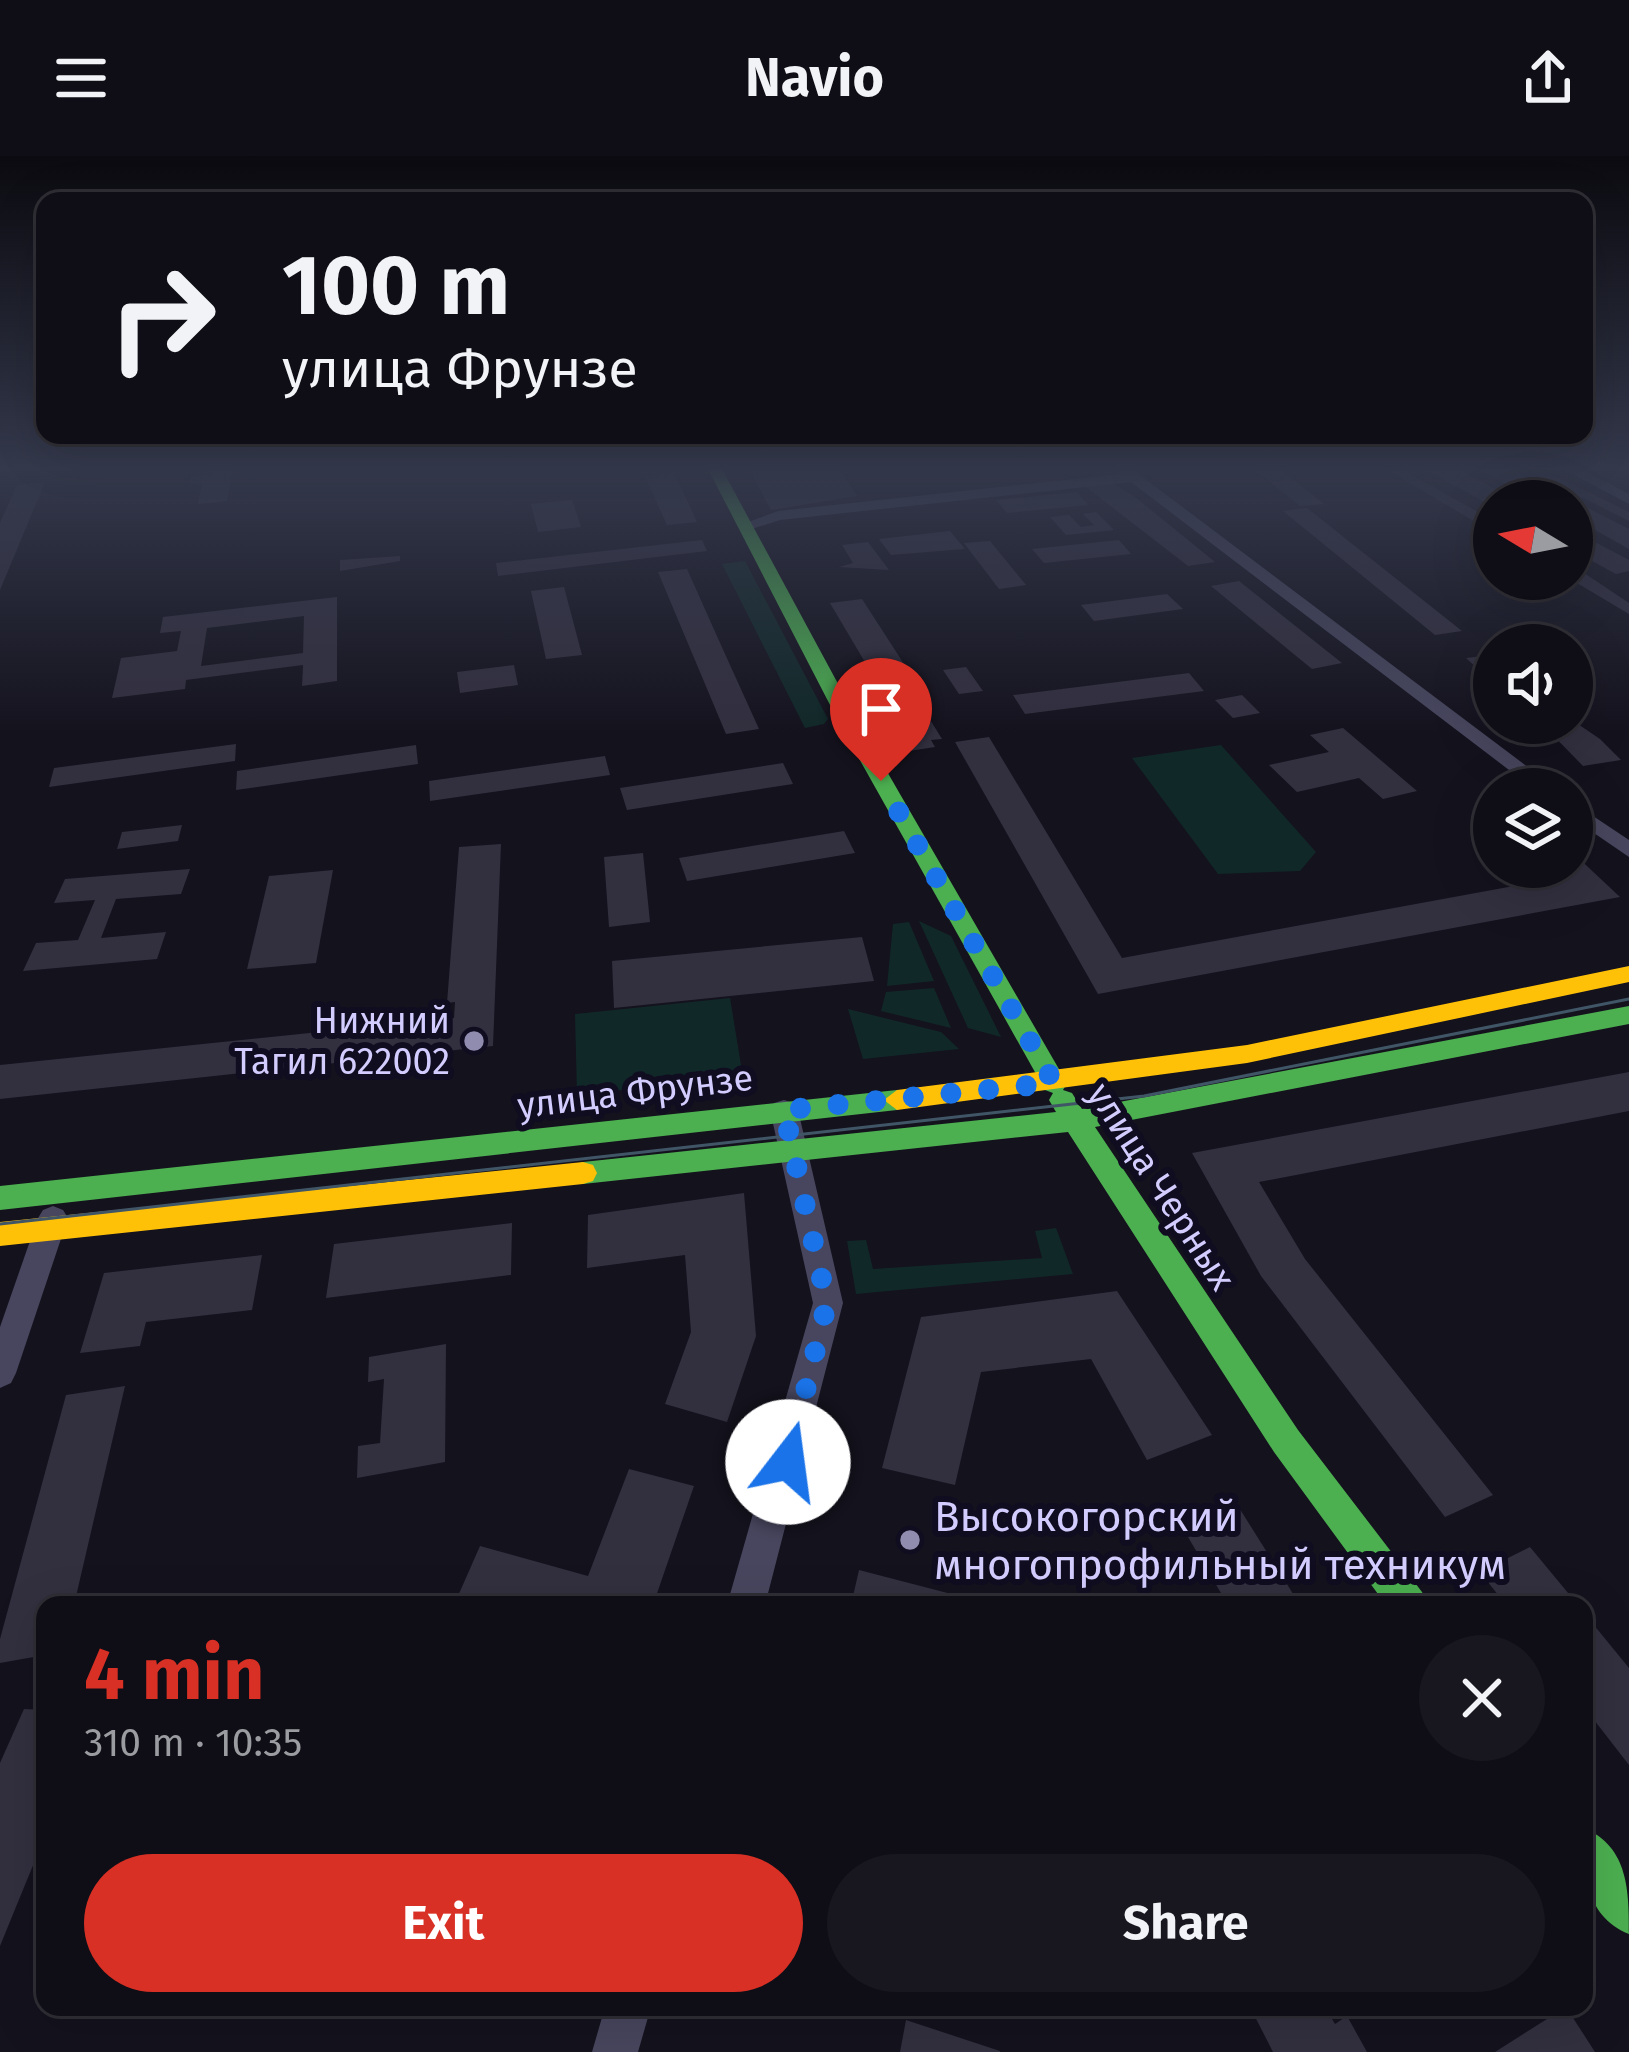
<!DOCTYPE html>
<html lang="en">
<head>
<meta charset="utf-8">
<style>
  :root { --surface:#0f0e16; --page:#18171f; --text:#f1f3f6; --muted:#9b9ca1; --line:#2f2e35; --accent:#d93025 }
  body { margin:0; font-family:"Fira Sans",sans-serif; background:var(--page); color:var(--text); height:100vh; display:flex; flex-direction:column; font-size:45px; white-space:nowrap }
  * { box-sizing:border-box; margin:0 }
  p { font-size:39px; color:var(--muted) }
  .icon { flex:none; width:66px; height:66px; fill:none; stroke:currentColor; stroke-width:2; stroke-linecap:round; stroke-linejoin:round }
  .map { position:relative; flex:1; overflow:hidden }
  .details { position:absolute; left:36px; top:1440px; width:1557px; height:420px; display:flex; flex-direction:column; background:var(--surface); border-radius:24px; box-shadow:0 12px 48px #0002,0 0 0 3px var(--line) }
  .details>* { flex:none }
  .banner { position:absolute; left:36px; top:36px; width:1557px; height:252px; border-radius:24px; box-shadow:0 12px 48px #0002,0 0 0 3px var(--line); background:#0f0e16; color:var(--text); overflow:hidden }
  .needle { width:78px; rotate:280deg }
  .tools { position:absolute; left:1473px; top:324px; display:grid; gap:24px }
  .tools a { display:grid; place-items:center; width:120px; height:120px; border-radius:50%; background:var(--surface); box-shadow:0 12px 48px #0002,0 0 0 3px var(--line); font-size:60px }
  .pin { position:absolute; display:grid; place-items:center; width:102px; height:102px; color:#fff; margin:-123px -51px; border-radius:50% 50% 50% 0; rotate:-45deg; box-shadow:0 0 12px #0007 }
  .pin .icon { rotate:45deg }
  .me { position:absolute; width:132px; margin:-66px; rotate:15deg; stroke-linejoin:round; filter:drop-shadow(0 0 9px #0008) }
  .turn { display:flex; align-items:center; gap:42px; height:252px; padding:0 48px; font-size:54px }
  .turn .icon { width:156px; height:156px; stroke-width:2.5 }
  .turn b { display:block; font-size:84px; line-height:102px }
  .round { display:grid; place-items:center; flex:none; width:126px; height:126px; border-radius:63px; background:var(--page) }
  .head { display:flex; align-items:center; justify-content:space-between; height:204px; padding:0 48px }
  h1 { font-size:72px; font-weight:700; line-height:90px; color:var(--accent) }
  .primary-button { display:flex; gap:24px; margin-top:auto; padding:24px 48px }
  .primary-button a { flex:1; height:138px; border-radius:72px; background:var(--accent); color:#fff; font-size:48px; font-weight:700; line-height:138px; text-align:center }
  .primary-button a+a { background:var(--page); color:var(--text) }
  header { display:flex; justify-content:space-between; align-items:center; height:156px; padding:0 48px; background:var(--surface); font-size:54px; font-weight:700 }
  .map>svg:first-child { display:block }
  .green { fill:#112828 }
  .building { fill:#322f3f; fill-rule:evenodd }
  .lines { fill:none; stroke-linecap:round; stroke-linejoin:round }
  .street { fill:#47465e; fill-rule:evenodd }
  .fast { fill:#4caf50; fill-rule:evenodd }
  .slow { fill:#ffc107; fill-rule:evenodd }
  .tram { stroke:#405667; stroke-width:3 }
  .route { stroke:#1a73e8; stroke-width:21; stroke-dasharray:0 37.8 }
  .poi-dot { fill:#908cb0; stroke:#100d21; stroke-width:4.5 }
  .labels { text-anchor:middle; stroke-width:12; stroke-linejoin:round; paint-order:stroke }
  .poi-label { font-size:36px; fill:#d3cdff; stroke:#100d21; text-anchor:end }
  .street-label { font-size:36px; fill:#d3cdff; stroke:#100d21 }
  .near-poi-label { font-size:42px; fill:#d3cdff; stroke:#100d21; text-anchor:start }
</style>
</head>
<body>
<header><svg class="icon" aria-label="menu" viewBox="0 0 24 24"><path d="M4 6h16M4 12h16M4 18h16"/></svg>Navio<svg class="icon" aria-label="share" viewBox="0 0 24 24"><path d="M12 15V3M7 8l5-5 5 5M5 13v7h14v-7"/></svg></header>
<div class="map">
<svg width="1629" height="1896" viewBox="0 0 1629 1896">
  <rect width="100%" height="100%" fill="#14121d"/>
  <g class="green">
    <polygon points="745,405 828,563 824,568 805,572 722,408"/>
    <polygon points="1221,589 1316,696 1300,715 1218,718 1132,602"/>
    <polygon points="919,765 951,780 1001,881 968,872"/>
    <polygon points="909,766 934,825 887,830 893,768"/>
    <polygon points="934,832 951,872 881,855 886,836"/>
    <polygon points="730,842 743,921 577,939 575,858"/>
    <polygon points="848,853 941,876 959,893 863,903"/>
    <polygon points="1056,1072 1073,1118 856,1138 847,1085 866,1084 873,1113 1042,1102 1035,1075"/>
  </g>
  <g class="building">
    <polygon points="212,313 233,313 227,345 198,348 202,328 190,327 192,320 211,318"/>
    <polygon points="749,313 840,314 857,340 771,354"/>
    <polygon points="1254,313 1280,313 1324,348 1300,350"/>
    <polygon points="1386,313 1401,313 1494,365 1494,377"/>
    <polygon points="1424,313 1457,313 1518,345 1494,345 1494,351"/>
    <polygon points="1477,313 1511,313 1629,373 1629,393 1572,361 1572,345 1540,345"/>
    <polygon points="1526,313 1541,313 1629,356 1629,365"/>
    <polygon points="674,317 697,366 667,369 645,320"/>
    <polygon points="45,326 0,434 0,367 17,329"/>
    <polygon points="1110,326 1135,341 1215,406 1188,410 1085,330"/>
    <polygon points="1077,336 1088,349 1007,357 996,344"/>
    <polygon points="572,344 581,371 538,376 531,348"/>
    <polygon points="1307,352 1462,475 1435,479 1283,355"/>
    <polygon points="1096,356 1114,374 1066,379 1050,361 1069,359 1081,371 1094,369 1083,358"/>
    <polygon points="1572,374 1629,404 1629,415 1616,418 1572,394"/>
    <polygon points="950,375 965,393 891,399 879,383"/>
    <polygon points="702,384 707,395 498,420 496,407"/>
    <polygon points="1119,384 1131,398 1044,407 1032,393"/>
    <polygon points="990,385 1026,429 999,433 964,387"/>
    <polygon points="868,386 889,414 839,411 853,407 842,389"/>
    <polygon points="400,400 400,405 340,415 340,404"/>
    <polygon points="1572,409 1629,447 1629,458 1572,424"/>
    <polygon points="687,413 716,478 759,573 726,578 658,416"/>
    <polygon points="1239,425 1342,507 1312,513 1211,430"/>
    <polygon points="564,431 582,499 546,503 531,435"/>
    <polygon points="1167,438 1183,453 1094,465 1081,449"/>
    <path d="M337,441V525L302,530L303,509L186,524L185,533L112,542L121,502L177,495L181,475L160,477L163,461ZM304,460L303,497L201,510L207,472Z"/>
    <polygon points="862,443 904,508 869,513 830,447"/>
    <polygon points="1492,499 1494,501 1494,528 1466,502"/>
    <polygon points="514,509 518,529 460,537 457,516"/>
    <polygon points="966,511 983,535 959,538 943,514"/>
    <polygon points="1189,517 1204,535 1025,558 1013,539"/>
    <polygon points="903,520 942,583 931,584 935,591 909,595 869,525"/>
    <polygon points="1242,539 1260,557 1233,562 1215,544"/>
    <polygon points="1572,564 1600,583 1621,604 1583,610 1541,567"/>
    <polygon points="1343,572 1417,635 1383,643 1359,622 1297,636 1269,609 1329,596 1310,579"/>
    <polygon points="989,581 1122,802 1558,722 1547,711 1572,711 1572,696 1620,741 1098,838 955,586"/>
    <polygon points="236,588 235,605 49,631 54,612"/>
    <polygon points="416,589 418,608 236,634 237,615"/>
    <polygon points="605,600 610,619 430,645 429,625"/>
    <polygon points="783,607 793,628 627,654 620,632"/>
    <polygon points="182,669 178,685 117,693 122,676"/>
    <polygon points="844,675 855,697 687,725 679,702"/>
    <polygon points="501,688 493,890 0,943 0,909 454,862 455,846 447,847 459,691"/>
    <polygon points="643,697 650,766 609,771 604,701"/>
    <polygon points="190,713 181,738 116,743 101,782 166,776 157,803 23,815 36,787 78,784 95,744 54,747 65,723"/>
    <polygon points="333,714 316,807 247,813 269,720"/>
    <polygon points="862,781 874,825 614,852 612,805"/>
    <polygon points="1629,916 1629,955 1259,1026 1305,1103 1493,1339 1445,1361 1261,1120 1192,997"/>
    <polygon points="744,1037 756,1180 727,1266 665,1248 691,1176 685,1099 587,1112 588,1059"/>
    <polygon points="512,1067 511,1119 326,1142 334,1088"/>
    <polygon points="262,1099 252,1154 146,1166 140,1190 80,1197 104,1117"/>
    <polygon points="1117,1135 1212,1279 1147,1304 1091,1203 981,1216 955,1329 882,1312 921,1161"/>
    <polygon points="446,1188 445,1306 357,1322 358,1290 380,1287 384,1223 368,1226 369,1201"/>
    <polygon points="125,1230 74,1449 45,1449 45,1499 0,1507 0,1483 66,1239"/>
    <polygon points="629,1313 694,1330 653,1449 454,1449 480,1390 588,1420"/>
    <polygon points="1233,1342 1300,1449 1228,1449 1178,1364"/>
    <polygon points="1530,1391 1578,1449 1506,1449 1480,1416"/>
    <polygon points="859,1414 986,1447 986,1449 851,1449"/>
    <polygon points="1584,1457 1629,1512 1629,1609 1584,1551"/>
    <polygon points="24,1553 45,1554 45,1680 0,1790 0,1607"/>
    <polygon points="1250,1851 1325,1851 1335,1868 1347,1860 1367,1896 1273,1896"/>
    <polygon points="1566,1851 1595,1896 1495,1896"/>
    <polygon points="906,1864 1000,1895 1000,1896 900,1896"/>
  </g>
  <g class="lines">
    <g class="street">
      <polygon points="1116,313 1132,313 1557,633 1534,633 1131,326 780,364 748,374 740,369 778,355 1121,318"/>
      <polygon points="1563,313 1581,313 1629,338 1629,348"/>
      <polygon points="1572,646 1629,684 1629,701 1572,662"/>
      <polygon points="784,944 794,947 798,954 843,1147 765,1449 727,1449 813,1147 770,954 774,947"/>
      <polygon points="53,1050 63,1054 68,1062 16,1217 11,1227 0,1232 0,1171 38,1062 43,1054"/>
      <polygon points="605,1851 651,1851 638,1896 592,1896"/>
    </g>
    <g class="fast">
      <polygon points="708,313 722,313 863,574 1067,927 1063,934 1072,937 1082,953 1629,850 1629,868 1095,971 1298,1274 1422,1436 1428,1449 1386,1449 1274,1296 1068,976 583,1028 573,1025 569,1017 573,1009 583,1006 1056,956 1049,944 1053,937 1045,934 843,574"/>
      <polygon points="897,934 910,944 897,954 0,1054 0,1030"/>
      <path d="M1584,1672C1629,1691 1629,1736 1629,1778C1583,1759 1584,1714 1584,1672Z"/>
    </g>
    <g class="slow">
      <polygon points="1629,810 1629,826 1247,907 897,954 884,944 897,934 1247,889"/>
      <polygon points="583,1006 593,1009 597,1017 593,1025 583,1028 0,1090 0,1066"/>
    </g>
    <polyline class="tram" points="0,1068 1144,940 1629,843"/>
  </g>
  <linearGradient id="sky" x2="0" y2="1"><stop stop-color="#0b0a10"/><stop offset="0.54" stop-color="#34394c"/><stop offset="1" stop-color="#34394c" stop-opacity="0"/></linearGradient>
  <rect width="1629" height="578" fill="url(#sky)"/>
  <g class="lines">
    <polyline class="route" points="788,1306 827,1147 784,954 1054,927 881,625"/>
  </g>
  <g class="poi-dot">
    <circle cx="474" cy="885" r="12"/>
    <circle cx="910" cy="1384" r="12"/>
  </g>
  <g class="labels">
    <g class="poi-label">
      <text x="450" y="877">Нижний<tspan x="450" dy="41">Тагил 622002</tspan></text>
    </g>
    <g class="street-label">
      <text transform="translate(635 935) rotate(-7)" y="13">улица Фрунзе</text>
      <text transform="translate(1162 1030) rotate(57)" y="13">улица Черных</text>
    </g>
    <g class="near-poi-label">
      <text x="934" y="1375">Высокогорский<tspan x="934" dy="48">многопрофильный техникум</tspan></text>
    </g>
  </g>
</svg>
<div class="tools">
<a><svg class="needle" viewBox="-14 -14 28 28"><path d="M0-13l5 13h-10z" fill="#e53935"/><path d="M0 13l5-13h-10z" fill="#9b9ca1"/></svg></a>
<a><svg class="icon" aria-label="sound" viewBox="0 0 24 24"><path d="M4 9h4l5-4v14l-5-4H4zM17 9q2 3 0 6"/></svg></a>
<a><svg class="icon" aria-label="layers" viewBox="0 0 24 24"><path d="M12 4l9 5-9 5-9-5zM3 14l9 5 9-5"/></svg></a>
</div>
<div class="pin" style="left:881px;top:625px;background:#d93025"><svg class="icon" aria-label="arrive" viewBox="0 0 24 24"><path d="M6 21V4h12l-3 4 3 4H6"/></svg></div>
<svg class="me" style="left:788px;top:1306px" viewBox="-20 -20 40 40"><circle r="19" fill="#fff"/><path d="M0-13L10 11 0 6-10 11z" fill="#1a73e8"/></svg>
<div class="banner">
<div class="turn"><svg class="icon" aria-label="right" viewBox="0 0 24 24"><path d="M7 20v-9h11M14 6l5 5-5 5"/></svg><div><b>100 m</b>улица Фрунзе</div></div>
</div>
<section class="details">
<div class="head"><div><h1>4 min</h1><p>310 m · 10:35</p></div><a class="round"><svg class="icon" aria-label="close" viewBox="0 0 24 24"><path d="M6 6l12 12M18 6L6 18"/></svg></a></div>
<div class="primary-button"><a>Exit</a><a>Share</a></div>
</section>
</div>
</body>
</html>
